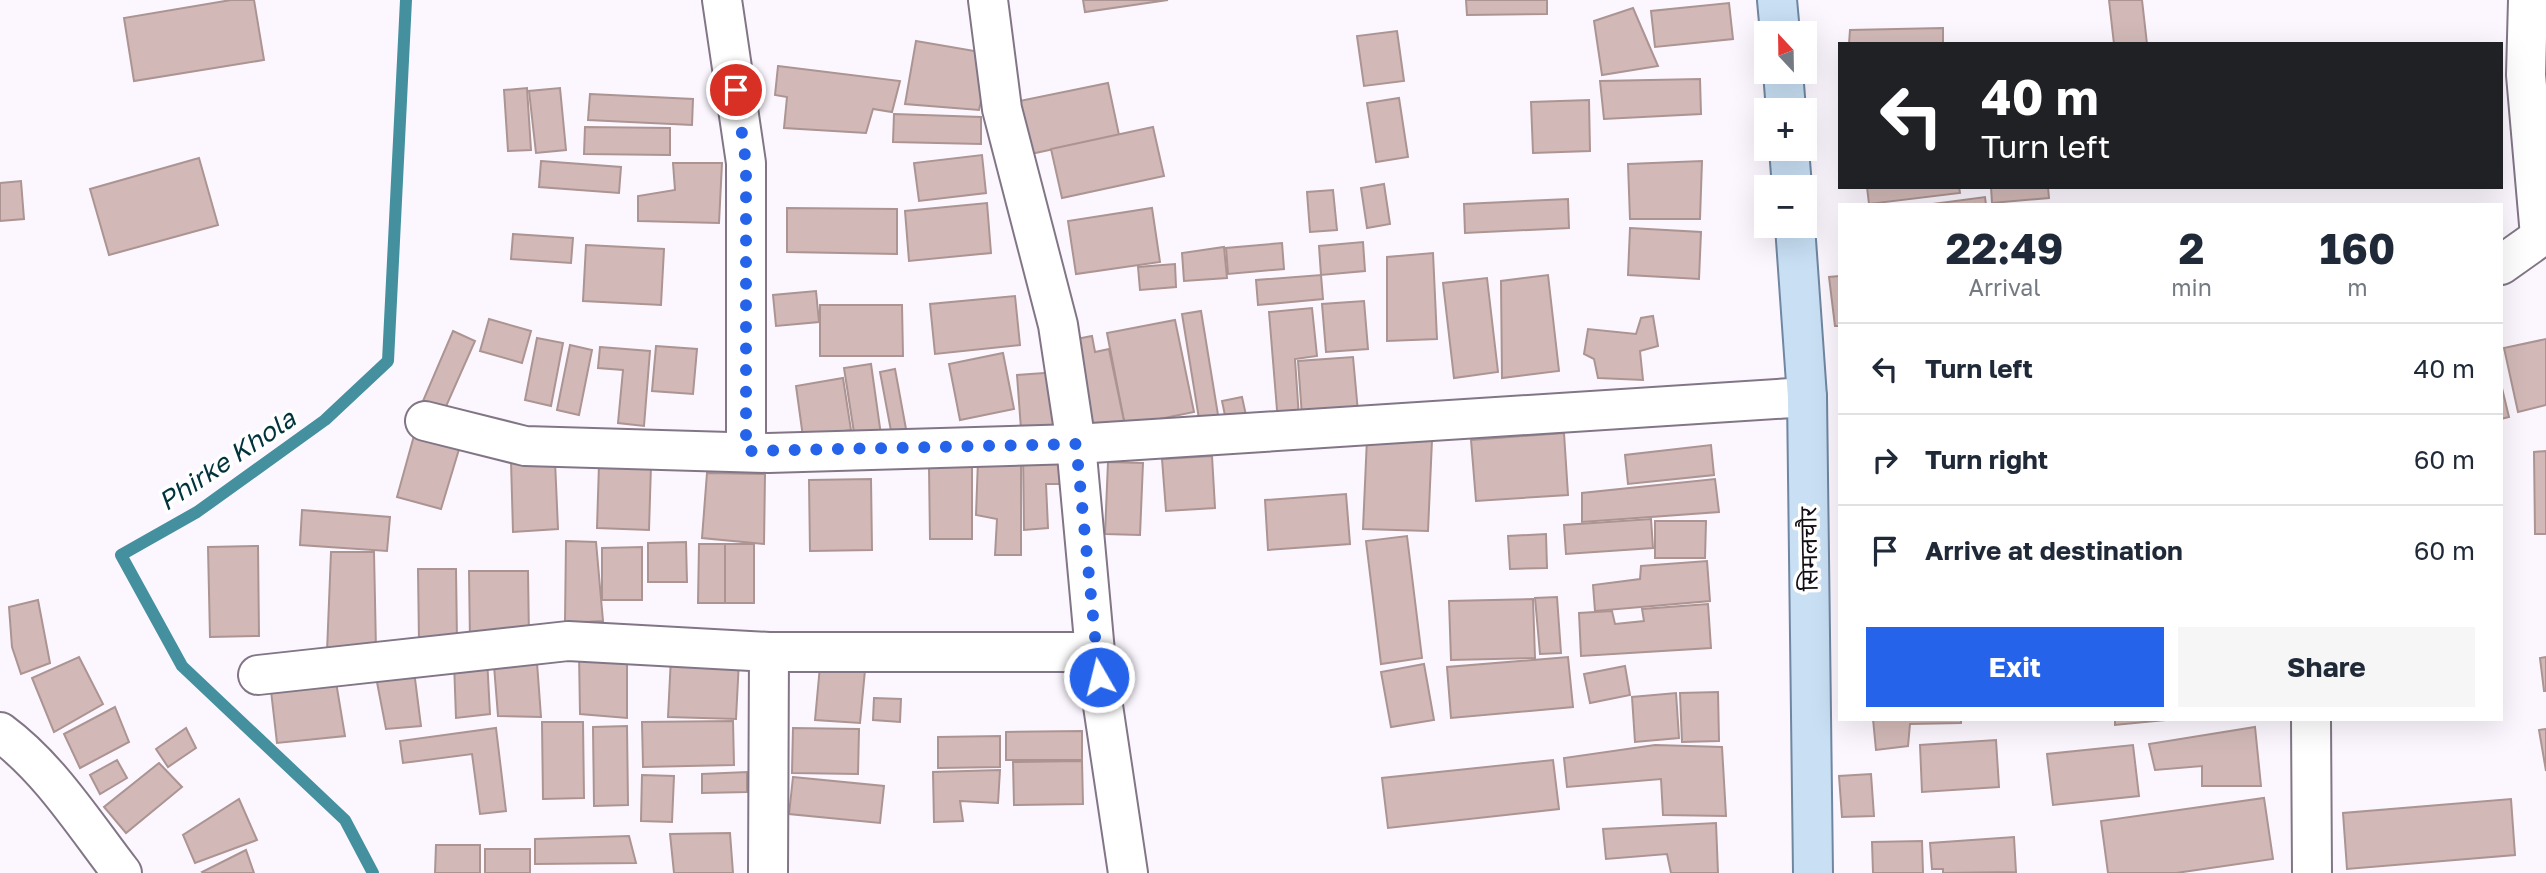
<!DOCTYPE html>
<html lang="en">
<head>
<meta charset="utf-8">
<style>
  :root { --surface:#fff; --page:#f6f6f7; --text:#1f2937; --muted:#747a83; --line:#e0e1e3; --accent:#2563eb }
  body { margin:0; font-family:"Golos Text","Noto Sans Devanagari",sans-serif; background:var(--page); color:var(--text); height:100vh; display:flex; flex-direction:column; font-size:26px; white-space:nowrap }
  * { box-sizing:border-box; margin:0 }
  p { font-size:23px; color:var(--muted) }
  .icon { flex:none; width:38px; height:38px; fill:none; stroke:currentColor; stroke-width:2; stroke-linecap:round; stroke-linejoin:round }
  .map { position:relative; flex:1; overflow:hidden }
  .sheet { position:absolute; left:1838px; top:203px; width:665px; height:518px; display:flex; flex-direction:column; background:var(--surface); border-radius:0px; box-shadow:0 7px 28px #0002 }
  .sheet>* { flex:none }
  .guide { position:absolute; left:1838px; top:42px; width:665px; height:147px; border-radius:0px; box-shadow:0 7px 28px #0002; background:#202124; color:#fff; overflow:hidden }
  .needle { width:46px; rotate:338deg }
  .fabs { position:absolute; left:1754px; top:21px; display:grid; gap:14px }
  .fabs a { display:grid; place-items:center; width:63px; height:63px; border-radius:0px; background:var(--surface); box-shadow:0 7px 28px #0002; font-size:35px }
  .pin { position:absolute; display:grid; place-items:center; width:60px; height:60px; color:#fff; margin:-30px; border:4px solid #fff; border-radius:50%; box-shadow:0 2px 7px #0007 }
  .me { position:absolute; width:77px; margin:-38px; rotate:352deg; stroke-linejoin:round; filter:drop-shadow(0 0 5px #0008) }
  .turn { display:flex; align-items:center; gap:24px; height:147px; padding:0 28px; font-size:32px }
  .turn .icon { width:91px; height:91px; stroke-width:2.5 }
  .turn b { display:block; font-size:49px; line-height:60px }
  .eta { display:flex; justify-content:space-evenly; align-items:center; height:119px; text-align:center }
  .eta b { font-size:42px; font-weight:700; line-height:49px }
  .cta { display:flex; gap:14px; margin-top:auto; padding:14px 28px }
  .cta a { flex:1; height:80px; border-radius:0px; background:var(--accent); color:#fff; font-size:28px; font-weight:700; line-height:80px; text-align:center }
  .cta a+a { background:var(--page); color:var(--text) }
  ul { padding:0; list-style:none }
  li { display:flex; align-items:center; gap:21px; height:91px; padding:0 28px; border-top:2px solid var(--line) }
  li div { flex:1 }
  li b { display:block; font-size:26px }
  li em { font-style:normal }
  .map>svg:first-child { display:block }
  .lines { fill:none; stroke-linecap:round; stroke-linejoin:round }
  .stream { stroke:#44909f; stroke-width:12 }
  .building { fill:#d2b9b7; stroke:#ac9492; stroke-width:2 }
  .minor-casing { stroke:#827686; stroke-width:42 }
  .major-casing { stroke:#7087a1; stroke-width:42 }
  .minor { stroke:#fff; stroke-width:38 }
  .major { stroke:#c8dff4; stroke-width:38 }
  .route { stroke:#2563eb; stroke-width:12; stroke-dasharray:0 21.6 }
  .labels { text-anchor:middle; stroke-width:7; stroke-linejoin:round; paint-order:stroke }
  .street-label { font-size:24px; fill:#110d13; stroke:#fff }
  .water-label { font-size:26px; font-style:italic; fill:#00333b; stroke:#fff }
</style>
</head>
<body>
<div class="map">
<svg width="2546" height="873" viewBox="0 0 2546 873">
  <rect width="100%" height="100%" fill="#fcf7ff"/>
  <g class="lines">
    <polyline class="stream" points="373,873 345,820 182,666 121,555 197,512 325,420 388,361 406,0"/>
  </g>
  <g class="building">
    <polygon points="231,0 254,0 264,60 134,81 124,18"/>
    <polygon points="1083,0 1168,0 1085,12"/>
    <polygon points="1466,0 1547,0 1547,14 1467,15"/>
    <polygon points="2109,0 2142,0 2147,44 2114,44"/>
    <polygon points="1729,3 1733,39 1655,47 1651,11"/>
    <polygon points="1633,8 1658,66 1602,75 1594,21"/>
    <polygon points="1943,28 1943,44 1849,44 1850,30"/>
    <polygon points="1397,31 1404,81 1364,86 1357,36"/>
    <polygon points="916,41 992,54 979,110 905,104"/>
    <polygon points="778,66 900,81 892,112 873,109 866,133 784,128 787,97 775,95"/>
    <polygon points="1700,79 1701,114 1604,119 1600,81"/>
    <polygon points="1108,83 1119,135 1026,155 1015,102"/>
    <polygon points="527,88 531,150 508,151 504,90"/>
    <polygon points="560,88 566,150 536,153 529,91"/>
    <polygon points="590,94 693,99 692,125 588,120"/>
    <polygon points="1399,98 1408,157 1376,162 1367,103"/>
    <polygon points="1589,100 1590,151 1533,153 1531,102"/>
    <polygon points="894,114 981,117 981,144 893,142"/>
    <polygon points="585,127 670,128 670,155 584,154"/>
    <polygon points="1153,127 1164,176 1062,198 1051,149"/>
    <polygon points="982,155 986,193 919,201 914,163"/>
    <polygon points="199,158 218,225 109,255 90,189"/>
    <polygon points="541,161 621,167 619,193 539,187"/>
    <polygon points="1702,161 1700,219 1630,219 1628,164"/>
    <polygon points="673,163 722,163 719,223 638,221 638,196 675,190"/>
    <polygon points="21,181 24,219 0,221 0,183"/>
    <polygon points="1384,184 1390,224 1367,228 1361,188"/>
    <polygon points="1867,187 1959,187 1960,193 1869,204"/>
    <polygon points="1991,187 2048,187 2049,198 1992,203"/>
    <polygon points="1333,190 1337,230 1310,232 1307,192"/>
    <polygon points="1985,197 1986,205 1925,205"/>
    <polygon points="1568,199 1569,228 1465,233 1464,204"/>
    <polygon points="987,203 991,253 909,261 905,211"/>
    <polygon points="787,208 897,209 897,254 787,252"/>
    <polygon points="1152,208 1160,262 1076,274 1068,221"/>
    <polygon points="1630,228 1701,232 1699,279 1628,275"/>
    <polygon points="513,234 573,238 571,263 511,259"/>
    <polygon points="1363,242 1365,271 1321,275 1319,246"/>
    <polygon points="1282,243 1284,269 1228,274 1226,248"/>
    <polygon points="586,245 664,249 661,305 583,301"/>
    <polygon points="1224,247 1227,278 1184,281 1182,253"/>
    <polygon points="1433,253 1437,339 1387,341 1387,257"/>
    <polygon points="1175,264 1176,287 1140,290 1138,267"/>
    <polygon points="1321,275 1323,299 1258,305 1256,280"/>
    <polygon points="1548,275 1559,371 1502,378 1501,281"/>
    <polygon points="1839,276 1839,326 1835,326 1829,277"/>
    <polygon points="1487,278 1498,372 1454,378 1443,283"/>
    <polygon points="816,291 819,322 776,326 773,295"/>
    <polygon points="1015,296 1020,345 935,354 930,304"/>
    <polygon points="1364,301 1368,349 1326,352 1322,304"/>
    <polygon points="820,305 902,305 903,356 820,356"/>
    <polygon points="1312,308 1317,356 1295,359 1299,418 1278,422 1269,312"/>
    <polygon points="1201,311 1219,421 1200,425 1182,314"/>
    <polygon points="1653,316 1658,346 1640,351 1643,380 1598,378 1594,359 1584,354 1588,329 1636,334 1641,318"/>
    <polygon points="489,319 531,331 522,363 480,351"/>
    <polygon points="1175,320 1194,412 1125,426 1107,333"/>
    <polygon points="453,331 475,341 444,411 423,401"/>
    <polygon points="1092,336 1095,352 1109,349 1125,426 1081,434 1066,341"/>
    <polygon points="537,338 563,343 551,406 525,400"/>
    <polygon points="2546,339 2546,405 2518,412 2504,348"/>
    <polygon points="570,345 592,350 579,415 557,410"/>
    <polygon points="656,346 697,349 693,394 652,391"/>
    <polygon points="600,347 650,351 644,426 618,423 623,370 598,368"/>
    <polygon points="1003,353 1014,409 960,420 949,364"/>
    <polygon points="1353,357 1358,412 1302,416 1298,361"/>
    <polygon points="871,364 881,435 855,439 844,368"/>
    <polygon points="895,369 906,429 891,431 880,372"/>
    <polygon points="1058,372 1062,426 1021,429 1017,375"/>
    <polygon points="843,378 851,430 803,437 796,386"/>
    <polygon points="2501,384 2509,417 2501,419"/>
    <polygon points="1242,397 1247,420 1227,425 1222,401"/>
    <polygon points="415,432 460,446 441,509 397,497"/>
    <polygon points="1564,433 1568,495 1476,501 1471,440"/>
    <polygon points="1367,438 1432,440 1428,531 1363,529"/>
    <polygon points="1711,445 1714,475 1628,484 1625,455"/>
    <polygon points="1023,451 1071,451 1068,484 1046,484 1048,528 1024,530"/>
    <polygon points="2546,451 2546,534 2535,534 2534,452"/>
    <polygon points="1212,456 1215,508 1166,511 1162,459"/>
    <polygon points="1021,459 1021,555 995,555 997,519 976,515 978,460"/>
    <polygon points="511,461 555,461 558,529 513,532"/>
    <polygon points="1108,462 1143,463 1140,535 1105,534"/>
    <polygon points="599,464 651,465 649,530 597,528"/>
    <polygon points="929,467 972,467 972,539 930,539"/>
    <polygon points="707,473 765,474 764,544 702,538"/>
    <polygon points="871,479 872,550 810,551 809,480"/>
    <polygon points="1715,479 1719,512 1582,522 1582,493"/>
    <polygon points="1346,494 1350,544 1268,550 1265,500"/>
    <polygon points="302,510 390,517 387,551 300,545"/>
    <polygon points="1651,519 1653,548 1566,554 1564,525"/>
    <polygon points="1655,521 1706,521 1705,558 1655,558"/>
    <polygon points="1546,534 1547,568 1510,569 1508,536"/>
    <polygon points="1407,536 1422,658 1381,664 1366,541"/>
    <polygon points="566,541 596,542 603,621 565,623"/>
    <polygon points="686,542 687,582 648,582 648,543"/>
    <polygon points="699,544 725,544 725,603 698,603"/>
    <rect x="725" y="544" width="29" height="59"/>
    <polygon points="258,546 259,636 210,637 208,547"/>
    <polygon points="642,547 642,600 602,600 602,548"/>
    <polygon points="331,552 374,552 376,650 327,652"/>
    <polygon points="1707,561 1710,601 1595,611 1593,585 1640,579 1641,566"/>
    <polygon points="418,569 456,569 457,641 419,642"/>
    <polygon points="469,571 528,571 529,639 470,640"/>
    <polygon points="1557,597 1561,653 1540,654 1535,598"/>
    <polygon points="1533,599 1535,658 1451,660 1449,601"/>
    <polygon points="38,600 50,663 21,674 12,647 9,607"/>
    <polygon points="1708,604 1711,648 1581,656 1579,613 1612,611 1615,624 1644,621 1642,609"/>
    <polygon points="536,649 541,717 498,716 493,653"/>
    <polygon points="579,653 627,656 627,718 580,714"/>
    <polygon points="79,657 103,704 54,732 32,678"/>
    <polygon points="671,657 739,660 736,719 668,717"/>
    <polygon points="1568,657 1573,707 1451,718 1447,667"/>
    <polygon points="2546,657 2546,691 2544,691 2540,658"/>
    <polygon points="487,658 490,714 456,718 454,662"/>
    <polygon points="1424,664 1434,720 1391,727 1381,672"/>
    <polygon points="820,666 865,670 860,723 815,720"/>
    <polygon points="1625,666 1630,695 1590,703 1584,674"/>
    <polygon points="414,671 421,726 386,729 376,677"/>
    <polygon points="335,676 345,736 277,743 270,682"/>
    <polygon points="1718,692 1719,741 1682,742 1680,693"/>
    <polygon points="1676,693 1679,738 1635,742 1632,697"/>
    <polygon points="874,698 901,699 900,722 873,720"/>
    <polygon points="115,707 129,742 80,768 64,734"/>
    <polygon points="1873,719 1961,719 1961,723 1910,724 1908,746 1876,750"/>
    <polygon points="2115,719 2176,719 2115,725"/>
    <polygon points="733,721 734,765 643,767 642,722"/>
    <polygon points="542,722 583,722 584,798 543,799"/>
    <polygon points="627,726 628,805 594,806 593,727"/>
    <polygon points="2255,727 2261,786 2202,786 2202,766 2155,770 2149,744"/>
    <polygon points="186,728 196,748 168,767 156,749"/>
    <polygon points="496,728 506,811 480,814 472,754 403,763 400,741"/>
    <polygon points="793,728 859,729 858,774 792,773"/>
    <polygon points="2546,729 2546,771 2539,730"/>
    <polygon points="1082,731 1082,760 1006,760 1006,732"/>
    <polygon points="1000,736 1000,767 938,768 938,737"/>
    <polygon points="1996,740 1999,787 1922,792 1920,745"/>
    <polygon points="1655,745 1722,747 1726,816 1663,815 1661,779 1567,787 1564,758"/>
    <polygon points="2133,745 2139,796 2053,805 2047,754"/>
    <polygon points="117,760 127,778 100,794 90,775"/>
    <polygon points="1553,760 1559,809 1388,828 1382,778"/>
    <polygon points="1082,761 1083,804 1014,805 1013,762"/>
    <polygon points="159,763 182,787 126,833 104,807"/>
    <polygon points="1000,770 998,803 960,801 963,821 934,822 933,772"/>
    <polygon points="747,772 747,792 702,793 702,774"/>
    <polygon points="1871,774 1874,816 1842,817 1839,776"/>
    <polygon points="642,775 674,776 672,822 641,821"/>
    <polygon points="793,777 884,786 880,823 789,814"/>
    <polygon points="2264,798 2273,859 2176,873 2108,873 2101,821"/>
    <polygon points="239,799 257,840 195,863 183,835"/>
    <polygon points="2511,799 2515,855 2347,869 2343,813"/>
    <polygon points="1716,823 1718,873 1671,873 1667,854 1606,859 1603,829"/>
    <polygon points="730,833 733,873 674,873 670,834"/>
    <polygon points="629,836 636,863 535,864 535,839"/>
    <polygon points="2014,837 2016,872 1943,873 1943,869 1932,869 1930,843"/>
    <polygon points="1922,841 1923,873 1873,873 1872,842"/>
    <polygon points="436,845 480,845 480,873 435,873"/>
    <rect x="485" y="849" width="45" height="24"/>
    <polygon points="246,850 254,873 203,873 202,872"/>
  </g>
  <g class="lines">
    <defs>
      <g id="minor">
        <polyline points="722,0 746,163 746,451"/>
        <polyline points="988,0 1002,109 1058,325 1076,444 1095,652 1128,873"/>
        <polyline points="2528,0 2526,75 2540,236"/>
        <polyline points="2501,265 2546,233"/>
        <polyline points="425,421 525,446 768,453 1076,444 1807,397"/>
        <polyline points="258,675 568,641 769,652 1095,652"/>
        <polyline points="2311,719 2312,873"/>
        <path d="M0,732C50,769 84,824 122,873"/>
        <polyline points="768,873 769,652"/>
      </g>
      <g id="major">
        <polyline points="1777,0 1780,33"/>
        <polyline points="1783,72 1786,110"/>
        <polyline points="1789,149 1792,187"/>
        <polyline points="1795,226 1807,397 1813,873"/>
      </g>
    </defs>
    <use href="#minor" class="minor-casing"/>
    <use href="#major" class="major-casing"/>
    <use href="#minor" class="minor"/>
    <use href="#major" class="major"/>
  </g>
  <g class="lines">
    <polyline class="route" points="736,90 746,163 746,451 1076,444 1099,677"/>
  </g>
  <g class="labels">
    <g class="street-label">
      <text transform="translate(1809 549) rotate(-91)" y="8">सिमलचौर</text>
    </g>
    <g class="water-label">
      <text transform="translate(227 460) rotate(-34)" y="9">Phirke Khola</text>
    </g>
  </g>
</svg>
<div class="fabs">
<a><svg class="needle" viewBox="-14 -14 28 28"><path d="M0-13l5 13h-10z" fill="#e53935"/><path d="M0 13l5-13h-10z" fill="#747a83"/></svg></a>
<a>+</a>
<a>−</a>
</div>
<div class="pin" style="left:736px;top:90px;background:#d93025"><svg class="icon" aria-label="arrive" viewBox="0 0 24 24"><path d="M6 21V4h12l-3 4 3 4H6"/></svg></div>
<svg class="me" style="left:1099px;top:677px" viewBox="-20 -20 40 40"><circle r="17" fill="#2563eb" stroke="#fff" stroke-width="3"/><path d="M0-11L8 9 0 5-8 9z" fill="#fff"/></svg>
<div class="guide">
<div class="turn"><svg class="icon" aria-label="left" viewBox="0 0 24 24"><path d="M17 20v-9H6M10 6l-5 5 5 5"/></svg><div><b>40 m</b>Turn left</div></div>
</div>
<section class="sheet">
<div class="eta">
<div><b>22:49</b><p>Arrival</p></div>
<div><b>2</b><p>min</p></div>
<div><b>160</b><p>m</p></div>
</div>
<ul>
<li><svg class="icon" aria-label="left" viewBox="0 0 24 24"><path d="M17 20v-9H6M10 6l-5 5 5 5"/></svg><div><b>Turn left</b></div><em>40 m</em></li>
<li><svg class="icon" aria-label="right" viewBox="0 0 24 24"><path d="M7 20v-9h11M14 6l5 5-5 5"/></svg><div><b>Turn right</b></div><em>60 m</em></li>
<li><svg class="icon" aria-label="arrive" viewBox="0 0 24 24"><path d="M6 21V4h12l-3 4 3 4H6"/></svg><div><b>Arrive at destination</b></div><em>60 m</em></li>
</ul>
<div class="cta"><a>Exit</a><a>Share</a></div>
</section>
</div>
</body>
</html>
